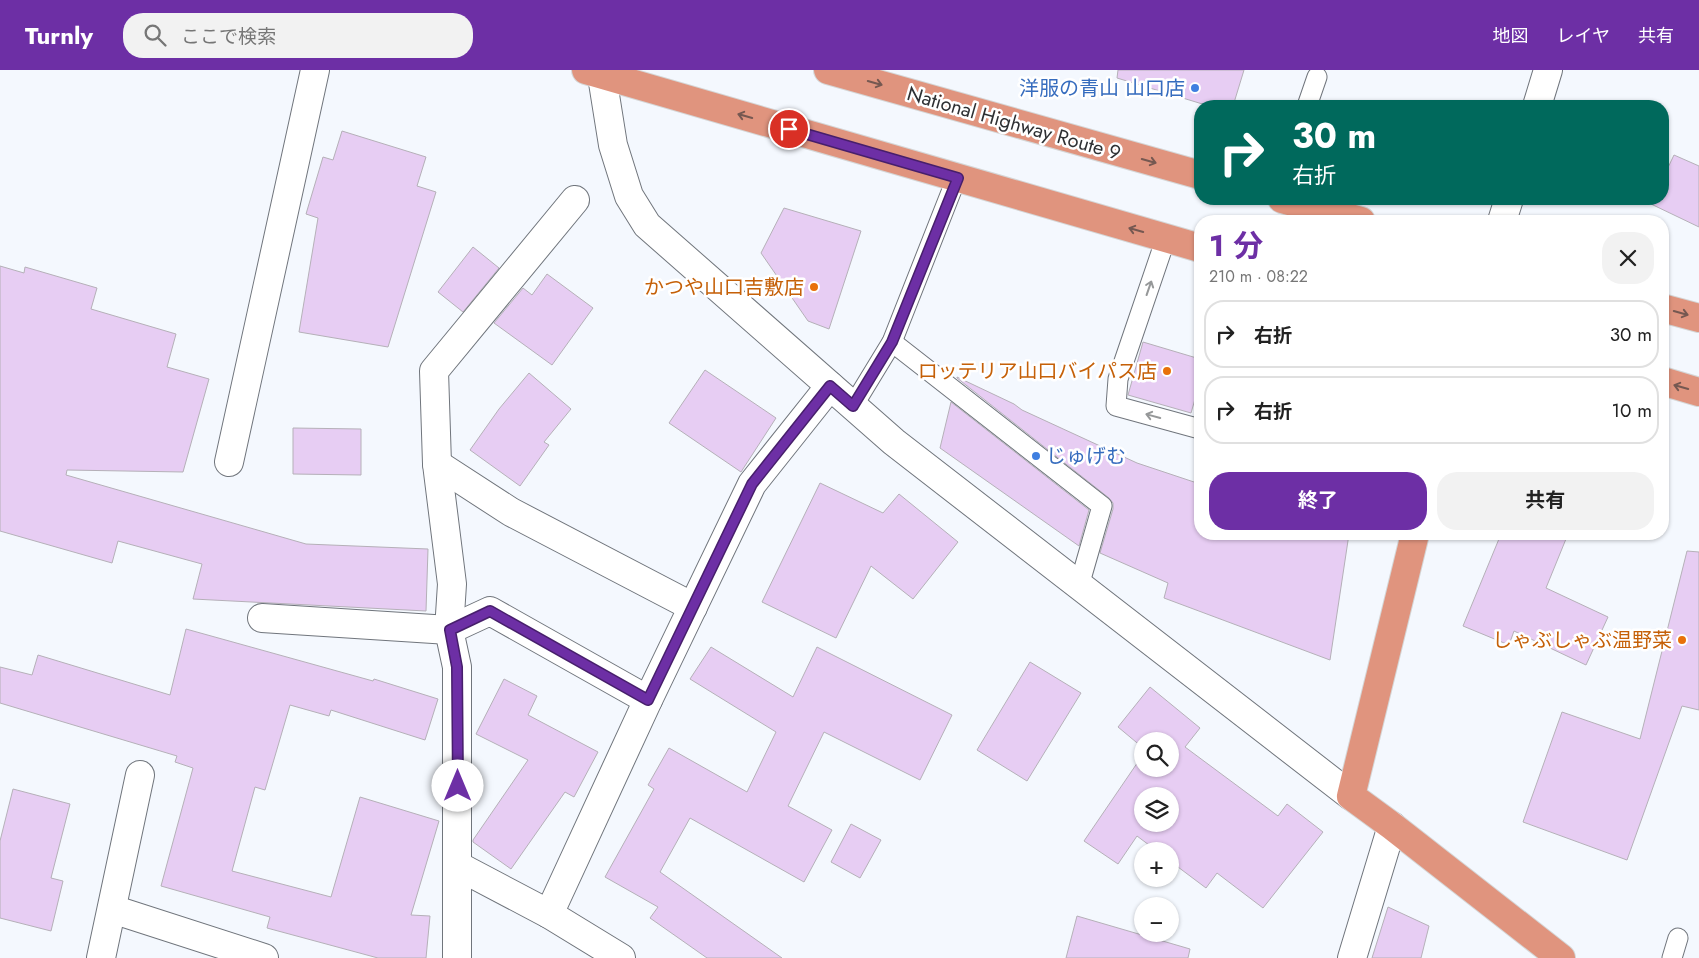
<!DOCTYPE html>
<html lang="ja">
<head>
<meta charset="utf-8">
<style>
  :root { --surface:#fff; --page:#f2f2f2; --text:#222; --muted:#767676; --line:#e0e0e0; --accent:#6d2fa5 }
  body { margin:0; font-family:Jost,"Noto Sans JP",sans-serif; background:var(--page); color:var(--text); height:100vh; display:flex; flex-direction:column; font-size:19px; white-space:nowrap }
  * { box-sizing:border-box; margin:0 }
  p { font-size:16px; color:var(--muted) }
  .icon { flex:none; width:28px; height:28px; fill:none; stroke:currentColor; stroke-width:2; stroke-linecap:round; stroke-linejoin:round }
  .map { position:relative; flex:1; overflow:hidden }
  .details { position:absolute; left:1194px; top:145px; width:475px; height:325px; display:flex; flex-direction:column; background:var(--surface); border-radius:20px; box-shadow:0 1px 4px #0004 }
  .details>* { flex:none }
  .guide { position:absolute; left:1194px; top:30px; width:475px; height:105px; border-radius:20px; box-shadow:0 1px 4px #0004; background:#00695c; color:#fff; overflow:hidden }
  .fabs { position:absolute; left:1134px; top:662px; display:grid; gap:10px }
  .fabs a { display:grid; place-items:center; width:45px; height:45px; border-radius:50%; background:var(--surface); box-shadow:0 1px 4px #0004; font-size:25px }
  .pin { position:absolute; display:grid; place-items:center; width:42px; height:42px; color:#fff; margin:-21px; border:2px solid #fff; border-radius:50%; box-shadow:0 1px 5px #0007 }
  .me { position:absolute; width:55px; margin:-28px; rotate:0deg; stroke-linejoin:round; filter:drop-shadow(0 0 4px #0008) }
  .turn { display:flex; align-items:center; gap:18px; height:105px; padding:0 15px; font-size:22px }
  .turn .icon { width:65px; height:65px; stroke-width:2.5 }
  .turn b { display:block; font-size:35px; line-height:42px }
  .round { display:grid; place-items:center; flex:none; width:52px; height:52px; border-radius:20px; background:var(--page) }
  .summary { display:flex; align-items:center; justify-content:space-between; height:85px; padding:0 15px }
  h1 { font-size:30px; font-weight:700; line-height:38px; color:var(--accent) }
  .button { display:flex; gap:10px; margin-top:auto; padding:10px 15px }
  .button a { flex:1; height:58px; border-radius:20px; background:var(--accent); color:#fff; font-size:20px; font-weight:700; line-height:58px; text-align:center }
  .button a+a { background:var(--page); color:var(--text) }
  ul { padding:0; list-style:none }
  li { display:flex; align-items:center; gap:15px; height:68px; margin:0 10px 8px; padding:0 5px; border:2px solid var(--line); border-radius:20px }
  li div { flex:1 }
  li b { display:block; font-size:19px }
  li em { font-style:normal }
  header { display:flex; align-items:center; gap:30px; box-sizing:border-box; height:70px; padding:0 25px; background:var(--accent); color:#fff }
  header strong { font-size:24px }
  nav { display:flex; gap:28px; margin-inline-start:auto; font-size:18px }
  .search { width:350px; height:45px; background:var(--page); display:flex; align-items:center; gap:12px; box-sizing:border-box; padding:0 18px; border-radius:20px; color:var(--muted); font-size:19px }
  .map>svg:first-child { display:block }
  .building { fill:#e7cdf3; stroke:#b5b0b8; fill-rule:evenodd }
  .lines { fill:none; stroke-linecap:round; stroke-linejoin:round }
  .service-casing { stroke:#70757c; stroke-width:21 }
  .minor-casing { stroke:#70757c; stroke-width:30 }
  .tertiary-casing { stroke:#70757c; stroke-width:30 }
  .trunk-casing { stroke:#d5d6d6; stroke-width:30 }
  .service { stroke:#fff; stroke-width:19 }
  .minor { stroke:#fff; stroke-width:28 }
  .tertiary { stroke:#fff; stroke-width:28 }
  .trunk { stroke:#e0947e; stroke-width:28 }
  .oneway { stroke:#755851 }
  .oneway2 { stroke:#969899 }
  .route-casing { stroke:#471f6b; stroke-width:12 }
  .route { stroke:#6d2fa5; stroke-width:9 }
  .shop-dot { fill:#3f7fe0; stroke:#fff; stroke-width:2 }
  .food-dot { fill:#e8710a; stroke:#fff; stroke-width:2 }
  .labels { text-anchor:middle; stroke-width:5; stroke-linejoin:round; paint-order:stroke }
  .shop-label { font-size:20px; fill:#366cbe; stroke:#fff; text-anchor:end }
  .street-label { font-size:20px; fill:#2e3033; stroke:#fff }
  .food-label { font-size:20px; fill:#c56008; stroke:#fff; text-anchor:end }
</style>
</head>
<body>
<header>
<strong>Turnly</strong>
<div class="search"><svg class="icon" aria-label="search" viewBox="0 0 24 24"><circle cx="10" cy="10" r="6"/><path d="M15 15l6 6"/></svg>ここで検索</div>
<nav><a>地図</a><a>レイヤ</a><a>共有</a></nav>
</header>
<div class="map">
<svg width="1699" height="888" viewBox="0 0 1699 888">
  <rect width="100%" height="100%" fill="#f4f8fe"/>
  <g class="building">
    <polygon points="1118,0 1244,0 1233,36 1209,36 1117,8"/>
    <polygon points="342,61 426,87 417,116 436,122 388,277 299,262 318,148 306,144 323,87 333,90"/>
    <polygon points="1674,85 1699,96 1699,157 1651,134 1654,129 1662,129 1662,110"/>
    <polygon points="784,138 861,161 829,259 808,251 761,183"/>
    <polygon points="473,177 499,198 463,242 438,222"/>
    <polygon points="0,196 24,203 25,197 97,218 91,239 176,264 167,297 209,309 183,402 67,400 66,405 306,474 428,479 426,541 193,529 202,494 118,471 112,493 0,461"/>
    <polygon points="547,204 593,238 552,295 494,253 523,218 532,225"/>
    <polygon points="1143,272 1200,289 1200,312 1191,343 1128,325"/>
    <polygon points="705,300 776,348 741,402 669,353"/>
    <polygon points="529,303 571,339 544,372 549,375 520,416 470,380 499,339"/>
    <polygon points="957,307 1014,334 1022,340 1137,393 1200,414 1200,464 1349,464 1330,590 1164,528 1168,513 1100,483 1113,439 1113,433 1109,428 957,308"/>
    <polygon points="951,332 1089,440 1079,476 940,378"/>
    <polygon points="293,358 361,359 361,405 293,404"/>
    <polygon points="820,413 883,443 899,424 958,472 913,529 871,496 836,568 762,532"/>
    <polygon points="1501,464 1568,464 1546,518 1608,547 1586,595 1514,561 1509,575 1463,556"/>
    <polygon points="1687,481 1699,482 1699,640 1682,636 1627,790 1523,752 1562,642 1640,669"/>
    <polygon points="186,559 373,611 374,609 438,629 425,670 331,640 329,646 290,635 265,720 255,717 232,801 331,827 360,727 439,751 411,845 430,846 426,888 378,888 267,858 270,847 161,816 193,698 175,692 177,686 0,633 0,597 32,605 38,585 170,625"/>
    <polygon points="711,577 793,627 817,577 952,645 920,710 824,662 788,736 832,760 804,812 690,748 660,802 782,888 707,888 650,848 658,837 605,807 654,719 648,715 669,678 747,722 776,662 690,609"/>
    <polygon points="1030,592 1081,623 1027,711 977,680"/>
    <polygon points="504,609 537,626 528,645 598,682 574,727 565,722 511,799 473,772 473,770 528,690 476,664"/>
    <path d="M1150,617L1200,658L1185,677L1278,746L1287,734L1323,762L1263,838L1217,803L1206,818L1170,791V781H1157L1137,766L1118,794L1084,771L1142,686V699H1170V671H1142V677L1118,657ZM1142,726H1170V754H1142Z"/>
    <polygon points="13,719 70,734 51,808 63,811 51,861 0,848 0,771"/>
    <polygon points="851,754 881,770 860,808 831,792"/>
    <polygon points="1388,837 1429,856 1421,888 1372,888"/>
    <polygon points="1077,846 1190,879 1188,888 1066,888"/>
  </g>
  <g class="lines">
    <defs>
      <g id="service">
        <polyline points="1307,36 1317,7"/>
        <polyline points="1166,168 1118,309 1116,336 1200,359"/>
        <polyline points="892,272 1102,436 1079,516"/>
        <polyline points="853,336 892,272 957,107"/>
        <polyline points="1672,888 1678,868"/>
      </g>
      <g id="minor">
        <polyline points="229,392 315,0"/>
        <polyline points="437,394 511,442 693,537"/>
        <polyline points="262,548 449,560 490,541 648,630"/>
        <polyline points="458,796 549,844 621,888"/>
        <polyline points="112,839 264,888"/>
        <polyline points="549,844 648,630 752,414 830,316"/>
        <polyline points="101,888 140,705"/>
        <polyline points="457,888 457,597 449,560 452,514 437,394 434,301 575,130"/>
        <polyline points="1352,888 1392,756"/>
      </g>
      <g id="tertiary">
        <polyline points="601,0 613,75 629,126 647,155 894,372 1351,726"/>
        <polyline points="1537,36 1548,0"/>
        <polyline points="1502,151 1509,129"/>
      </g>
      <g id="trunk">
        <polyline points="586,0 1200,178"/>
        <polyline points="828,0 1200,105"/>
        <polyline points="1282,129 1361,151"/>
        <polyline points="1662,238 1699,248"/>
        <polyline points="1662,311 1699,322"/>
        <polyline points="1415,464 1351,726 1392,756 1561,888"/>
      </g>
    </defs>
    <use href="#service" class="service-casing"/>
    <use href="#minor" class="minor-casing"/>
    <use href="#tertiary" class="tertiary-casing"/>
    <use href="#trunk" class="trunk-casing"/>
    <use href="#service" class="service"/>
    <use href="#minor" class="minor"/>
    <use href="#tertiary" class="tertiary"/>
    <use href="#trunk" class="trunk"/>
  </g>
  <defs><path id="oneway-shaft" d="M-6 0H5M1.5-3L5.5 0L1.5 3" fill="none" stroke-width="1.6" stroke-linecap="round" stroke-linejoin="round" transform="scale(1.25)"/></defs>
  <g class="oneway">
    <use href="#oneway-shaft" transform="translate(875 13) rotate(16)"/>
    <use href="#oneway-shaft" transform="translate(745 46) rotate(-164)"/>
    <use href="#oneway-shaft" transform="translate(1149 91) rotate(16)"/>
    <use href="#oneway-shaft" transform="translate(1136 160) rotate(-164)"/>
    <use href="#oneway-shaft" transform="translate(1681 243) rotate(16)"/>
    <use href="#oneway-shaft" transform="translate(1681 317) rotate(-164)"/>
  </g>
  <g class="oneway2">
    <use href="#oneway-shaft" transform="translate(1149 218) rotate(-71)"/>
    <use href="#oneway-shaft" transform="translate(1153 346) rotate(-165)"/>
  </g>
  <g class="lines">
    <defs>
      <polyline id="route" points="458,716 457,597 450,560 490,541 648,630 752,414 830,316 853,336 892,272 958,108 789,59"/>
    </defs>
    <use href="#route" class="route-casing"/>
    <use href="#route" class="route"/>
  </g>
  <g class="shop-dot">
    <circle cx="1195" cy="18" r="5"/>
    <circle cx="1036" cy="386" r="5"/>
  </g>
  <g class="food-dot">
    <circle cx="814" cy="217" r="5"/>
    <circle cx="1167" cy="301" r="5"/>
    <circle cx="1682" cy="570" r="5"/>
  </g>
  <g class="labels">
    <g class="shop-label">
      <text x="1185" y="25">洋服の青山 山口店</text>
      <text x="1046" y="393" text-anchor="start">じゅげむ</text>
    </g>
    <g class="street-label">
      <text transform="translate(1014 53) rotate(16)" y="7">National Highway Route 9</text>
    </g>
    <g class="food-label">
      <text x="804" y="224">かつや山口吉敷店</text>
      <text x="1157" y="308">ロッテリア山口バイパス店</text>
      <text x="1672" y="577">しゃぶしゃぶ温野菜</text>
    </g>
  </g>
</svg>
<div class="fabs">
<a><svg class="icon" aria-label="search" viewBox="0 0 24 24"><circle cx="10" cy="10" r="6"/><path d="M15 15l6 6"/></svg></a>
<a><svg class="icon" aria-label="layers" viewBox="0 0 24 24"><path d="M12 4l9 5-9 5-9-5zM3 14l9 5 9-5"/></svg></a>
<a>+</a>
<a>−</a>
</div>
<div class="pin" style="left:789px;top:59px;background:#d93025"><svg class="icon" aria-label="arrive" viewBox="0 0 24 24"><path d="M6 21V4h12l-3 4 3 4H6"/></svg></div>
<svg class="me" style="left:458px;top:716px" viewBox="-20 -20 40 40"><circle r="19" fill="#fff"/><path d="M0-13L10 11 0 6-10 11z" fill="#6d2fa5"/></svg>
<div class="guide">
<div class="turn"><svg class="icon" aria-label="right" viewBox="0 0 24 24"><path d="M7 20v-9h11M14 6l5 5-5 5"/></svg><div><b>30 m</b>右折</div></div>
</div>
<section class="details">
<div class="summary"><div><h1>1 分</h1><p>210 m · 08:22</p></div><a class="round"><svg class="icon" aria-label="close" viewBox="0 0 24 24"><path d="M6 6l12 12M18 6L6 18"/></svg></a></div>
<ul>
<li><svg class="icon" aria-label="right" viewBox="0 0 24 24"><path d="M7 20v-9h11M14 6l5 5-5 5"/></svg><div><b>右折</b></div><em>30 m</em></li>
<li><svg class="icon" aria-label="right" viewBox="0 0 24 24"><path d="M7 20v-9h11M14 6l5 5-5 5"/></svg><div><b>右折</b></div><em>10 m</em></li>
</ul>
<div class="button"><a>終了</a><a>共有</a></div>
</section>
</div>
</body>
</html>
